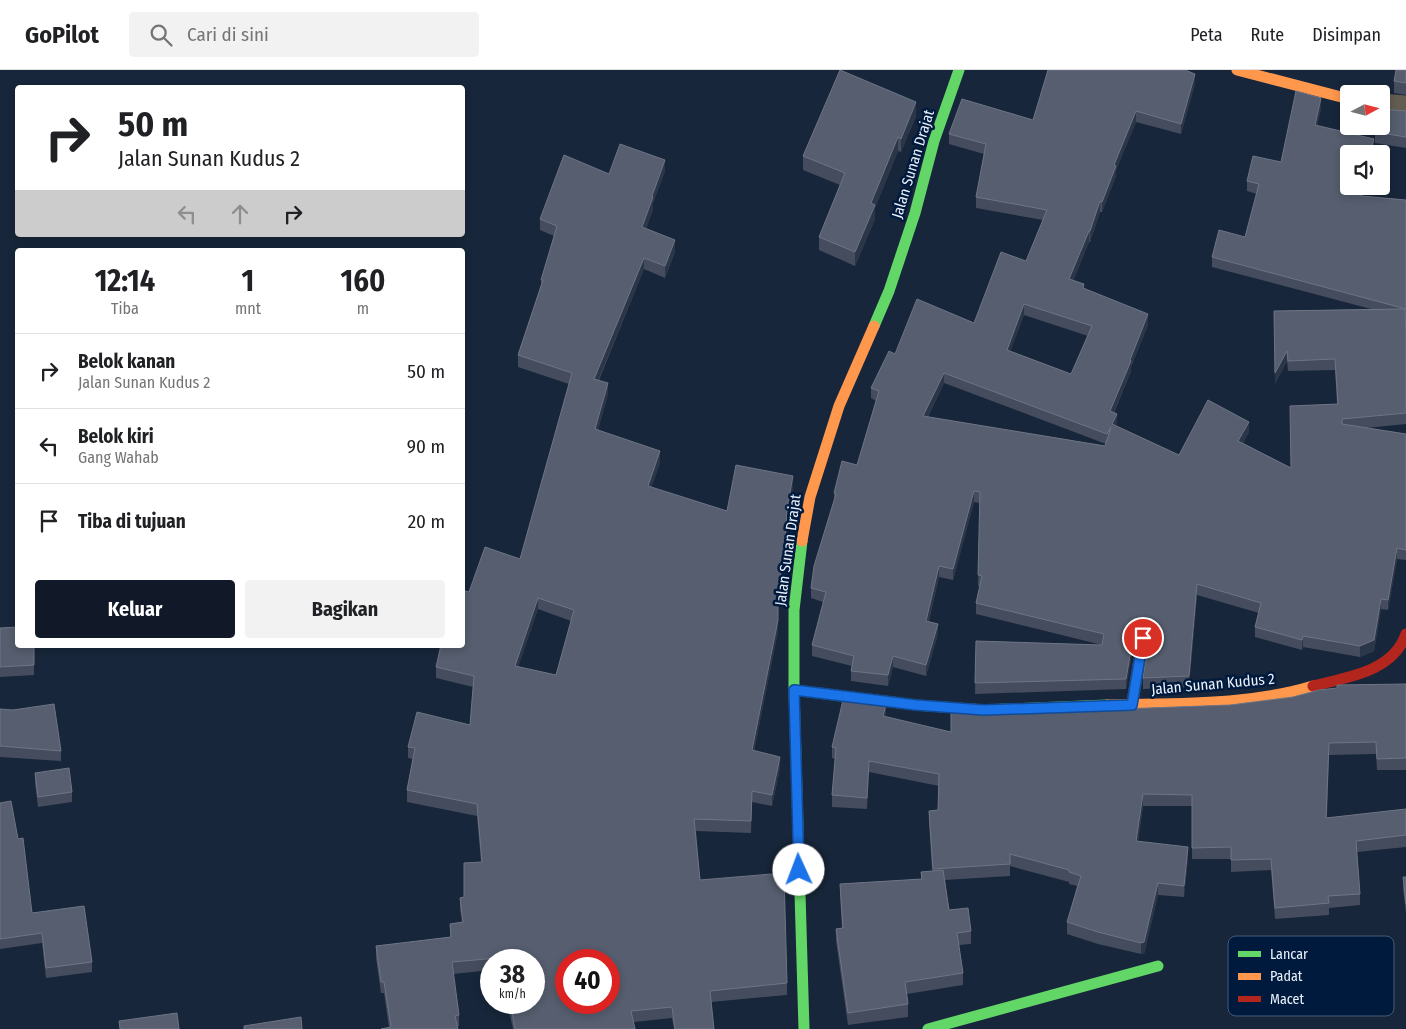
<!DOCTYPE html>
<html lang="id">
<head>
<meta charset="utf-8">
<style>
  :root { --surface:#fff; --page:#f2f2f2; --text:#202124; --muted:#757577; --line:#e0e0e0; --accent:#111827 }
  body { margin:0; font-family:"Fira Sans Condensed",sans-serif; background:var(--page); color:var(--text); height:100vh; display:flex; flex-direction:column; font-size:19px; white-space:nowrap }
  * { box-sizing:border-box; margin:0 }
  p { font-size:16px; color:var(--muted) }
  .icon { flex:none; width:28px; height:28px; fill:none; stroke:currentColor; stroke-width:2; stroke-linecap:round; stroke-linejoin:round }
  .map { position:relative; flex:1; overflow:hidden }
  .details { position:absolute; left:15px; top:178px; width:450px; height:400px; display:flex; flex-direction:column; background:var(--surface); border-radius:5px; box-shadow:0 2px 8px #0003 }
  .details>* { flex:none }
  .hud { position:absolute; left:15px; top:15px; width:450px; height:152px; border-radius:5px; box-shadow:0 2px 8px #0003; background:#fff; color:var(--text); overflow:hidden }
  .needle { width:32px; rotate:83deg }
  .fabs { position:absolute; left:1340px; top:15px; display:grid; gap:10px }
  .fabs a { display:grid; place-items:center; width:50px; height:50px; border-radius:5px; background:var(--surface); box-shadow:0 2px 8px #0003; font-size:25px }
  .speed { position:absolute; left:480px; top:879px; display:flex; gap:10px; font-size:25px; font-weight:700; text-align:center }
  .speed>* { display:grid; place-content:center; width:65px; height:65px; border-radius:50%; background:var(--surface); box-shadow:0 2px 8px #0003; line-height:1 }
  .speed small { font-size:12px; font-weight:400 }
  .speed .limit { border:8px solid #d22; background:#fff; color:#111 }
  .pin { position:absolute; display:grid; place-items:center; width:42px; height:42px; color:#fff; margin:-21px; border:2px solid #fff; border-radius:50%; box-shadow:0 1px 5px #0007 }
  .me { position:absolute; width:55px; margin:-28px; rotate:358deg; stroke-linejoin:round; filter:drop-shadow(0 0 4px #0008) }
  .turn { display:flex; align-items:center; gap:18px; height:105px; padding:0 20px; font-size:22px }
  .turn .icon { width:65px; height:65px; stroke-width:2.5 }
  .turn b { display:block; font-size:35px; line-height:42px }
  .lanes { display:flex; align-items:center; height:48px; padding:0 20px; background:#0003; justify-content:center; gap:25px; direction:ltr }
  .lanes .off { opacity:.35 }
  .eta { display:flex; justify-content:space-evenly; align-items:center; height:85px; text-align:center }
  .eta b { font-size:30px; font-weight:700; line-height:35px }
  .cta { display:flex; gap:10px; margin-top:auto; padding:10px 20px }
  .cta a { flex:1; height:58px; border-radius:5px; background:var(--accent); color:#fff; font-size:20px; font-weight:700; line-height:58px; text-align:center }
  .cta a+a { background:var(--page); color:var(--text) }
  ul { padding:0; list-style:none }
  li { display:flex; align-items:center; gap:15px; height:75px; padding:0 20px; border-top:1px solid var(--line) }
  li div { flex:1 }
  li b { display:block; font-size:19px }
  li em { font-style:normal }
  header { display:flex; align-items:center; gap:30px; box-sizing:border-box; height:70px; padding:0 25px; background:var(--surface); border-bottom:1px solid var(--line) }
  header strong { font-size:24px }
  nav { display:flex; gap:28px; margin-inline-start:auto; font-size:18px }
  .search { width:350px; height:45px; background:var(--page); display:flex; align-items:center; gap:12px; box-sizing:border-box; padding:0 18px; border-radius:5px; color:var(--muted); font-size:19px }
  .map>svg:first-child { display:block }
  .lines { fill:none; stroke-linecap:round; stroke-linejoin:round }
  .lane { stroke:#635c51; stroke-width:12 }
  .street { stroke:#635c51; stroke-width:25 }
  .fast { stroke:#63d668; stroke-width:11 }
  .slow { stroke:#ff974d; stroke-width:11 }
  .jam { stroke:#b3261e; stroke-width:11 }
  .wall { fill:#454c5e; fill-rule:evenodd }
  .shaded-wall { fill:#2b3648 }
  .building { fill:#565e6f; stroke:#6e7585; fill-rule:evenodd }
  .route-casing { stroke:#114b97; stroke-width:12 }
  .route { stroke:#1a73e8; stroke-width:9 }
  .labels { text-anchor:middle; stroke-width:5; stroke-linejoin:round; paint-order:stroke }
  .street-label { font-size:15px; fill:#ebf2fc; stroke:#001a3e }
  .key { fill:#001a3e; stroke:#465b77; stroke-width:1 }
  .key-label { font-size:14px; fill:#ebf2fc }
</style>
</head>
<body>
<header>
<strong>GoPilot</strong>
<div class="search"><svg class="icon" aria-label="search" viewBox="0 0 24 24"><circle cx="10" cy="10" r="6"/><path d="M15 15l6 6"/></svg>Cari di sini</div>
<nav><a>Peta</a><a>Rute</a><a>Disimpan</a></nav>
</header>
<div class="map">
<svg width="1406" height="959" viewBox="0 0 1406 959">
  <rect width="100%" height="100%" fill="#17263a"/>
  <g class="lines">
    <polyline class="lane" points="1132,635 1143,568"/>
    <polyline class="street" points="1381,36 1406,38"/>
    <g class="fast">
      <polyline points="874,256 889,221 915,143 934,71 959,0"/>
      <polyline points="802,471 794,540 794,620 804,959"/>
      <polyline points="794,620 916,635 984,640 1107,635"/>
      <polyline points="928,959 1158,896"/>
    </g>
    <g class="slow">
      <polyline points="1237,0 1349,29"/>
      <polyline points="802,471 810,427 839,336 874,256"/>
      <path d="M1107,635C1175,633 1247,636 1313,616"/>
    </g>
    <path class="jam" d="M1313,616C1347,607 1393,602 1406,564"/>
  </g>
  <g class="wall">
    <polygon points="1406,0 1406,25 1394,23 1394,11"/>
    <path d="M1195,14L1181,64L1136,52L1116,100V106L1102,142H1100L1090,172H1089L1073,211L1084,219L1148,255L1131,297V301L1114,343L1116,356L1179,385L1249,362L1243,373L1291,398L1337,334L1335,300L1288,301L1287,291L1275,314L1274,241L1371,239L1212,197V187L1245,167L1257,124L1247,121V111L1281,92L1321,38L1317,56L1374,79L1373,84H1349L1363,126L1406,130V249H1405L1406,269V354L1366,358L1406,364V490L1397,489L1388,540L1381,539L1374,581L1360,587L1303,577L1302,580L1255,567V557L1259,543L1197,525L1189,617L1143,619V608L1150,566L1148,562L1144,560L1140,561L1135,566L1126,619L975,624L976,571L1102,575L976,544V533L980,516H978L980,433L974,432L953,510L939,507L929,551L938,564L926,606L893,597L888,616L851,611V601L852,596L812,586V575L823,532L811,528V518L834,431V423L857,395L876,331L871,328V318L895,284L974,253L1026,191L1043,150L976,138V127L984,84L949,74V64L1033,50ZM1024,245L1088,266L1071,304L1010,281ZM944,313L1106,374L1105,376L928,347Z"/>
    <polygon points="1406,41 1406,78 1375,73 1375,62"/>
    <polygon points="916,46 901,82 898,81 875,138 875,149 855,196 819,180 819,167 840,115 803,100 803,86"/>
    <path d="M665,101L653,133V139L646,159L675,182L665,208L644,199L599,310L608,324L598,360L660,393L651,418L727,441L793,418L787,450L786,469L778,538V561L754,681L780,698L772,736L752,732L751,763L696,761L700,810L787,913V925L711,932L714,959H674L672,948L634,952L635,959H513L509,941V932H534V890H491V900L453,904L459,945V956L389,957L384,923H381L376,888V876L450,867V854L462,852L460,839V828L464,827L481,792L477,746L407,732V720L413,689L408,688V677L470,655L473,617L436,608V597L469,522L520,489L569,314L518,297V285L541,217V210L554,166L540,160V149L609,104ZM538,539L571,551L556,605L518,597Z"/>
    <polygon points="0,558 34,595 34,605 0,607"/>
    <polygon points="1406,614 1406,700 1377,700 1376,684 1329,685 1327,748 1406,739 1406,777 1357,782 1360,824 1360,835 1329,838 1329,845 1275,849 1271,800 1231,802 1231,789 1192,789 1192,736 1143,736 1138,772 1188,788 1184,827 1158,825 1144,884 1141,884 1098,874 1067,864 1067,852 1077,816 1069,814 1069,812 1010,796 1010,806 945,810 949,840 971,861 971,874 959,875 963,903 963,915 907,924 908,934 908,947 848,955 836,871 836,859 842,858 840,826 840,814 921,809 921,802 932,801 929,752 929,741 938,740 939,716 869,702 867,739 832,737 832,725 835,689 832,688 832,677 886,647 951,662 985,644 1230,635"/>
    <polygon points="0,639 61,681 61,691 0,687"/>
    <polygon points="35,703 72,722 72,732 38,737 35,713"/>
    <polygon points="0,733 32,843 92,892 92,902 46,908 42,873 0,879"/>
    <polygon points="1403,807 1406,807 1406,844 1403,818"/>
  </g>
  <g class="shaded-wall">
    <polygon points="1195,4 1195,14 1181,64 1181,54"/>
    <polygon points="1321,28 1321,38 1315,65 1315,55"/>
    <polygon points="916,32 916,46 901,82 901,69"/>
    <polygon points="1136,41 1136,52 1116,100 1116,106 1102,142 1102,132 1114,95"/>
    <polygon points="898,67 898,81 875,138 875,149 855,196 855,182 871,133"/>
    <polygon points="1374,69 1374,79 1373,84 1370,84"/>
    <polygon points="665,90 665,101 653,133 653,139 642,169 642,157 652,126"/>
    <polygon points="1363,116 1365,116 1361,136 1361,126"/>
    <polygon points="1100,131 1100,142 1090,172 1090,161"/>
    <polygon points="1089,161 1089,172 1069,220 1069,209"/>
    <polygon points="675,170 675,182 665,208 665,196"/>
    <polygon points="644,188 644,199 594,320 594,309"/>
    <polygon points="1024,234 1024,245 1007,291 1007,280"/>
    <polygon points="1148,244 1148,255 1131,297 1131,301 1110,351 1110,341"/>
    <polygon points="1287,281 1287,291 1275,314 1275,303"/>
    <polygon points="944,303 944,313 923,357 923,346"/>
    <polygon points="608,313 608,324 595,370 595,359"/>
    <polygon points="1117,344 1117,355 1112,364 1112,354"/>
    <polygon points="1249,352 1249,362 1238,381 1238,371"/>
    <polygon points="660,381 660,393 648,428 648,416"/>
    <polygon points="793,406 793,418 787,450 786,469 778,538 778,527 787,438"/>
    <polygon points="974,421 974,432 953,510 953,499"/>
    <polygon points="1397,478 1397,489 1388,540 1388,530"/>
    <polygon points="939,496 939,507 926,561 926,551"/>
    <polygon points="1197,514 1197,525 1189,617 1189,606"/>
    <polygon points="538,528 538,539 515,607 515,596"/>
    <polygon points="1381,529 1381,539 1374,581 1360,587 1360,576"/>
    <polygon points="778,550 778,561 752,692 752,680"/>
    <polygon points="1140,550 1140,561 1135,566 1126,619 1126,609 1135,556"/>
    <polygon points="938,554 938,564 926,606 926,595"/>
    <polygon points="1303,566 1303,577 1302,580 1302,570"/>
    <polygon points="893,586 893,597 888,616 888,605"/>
    <polygon points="886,635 886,647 883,646"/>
    <polygon points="780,687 780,698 772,736 772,725"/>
    <polygon points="869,691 869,702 867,739 867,728"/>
    <polygon points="1143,724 1143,736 1136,783 1136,771"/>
    <polygon points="1188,777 1188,788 1184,827 1184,816"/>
    <polygon points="1158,813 1158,825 1144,884 1141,884 1141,873"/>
  </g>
  <g class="building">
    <polygon points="840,0 916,32 901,69 898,67 871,133 875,135 855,182 819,167 845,103 803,86"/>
    <path d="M1048,0H1185L1195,4L1181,54L1136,41L1114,95L1116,96L1102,132L1100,131L1090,161H1089L1069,209L1084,214L1083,218L1148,244L1130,290L1131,291L1110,341L1117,344L1112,354L1179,385L1208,330L1249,352L1238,371L1291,398L1290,336L1338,334L1335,289L1288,291L1287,281L1275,303L1274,241L1405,239L1406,269V343L1342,349V354L1406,364V480L1397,478L1388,530L1381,529L1374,570L1360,576L1303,566L1302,570L1255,557L1261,533L1197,514L1189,606L1143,608L1151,558L1148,551L1144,549L1140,550L1135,556L1126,609L975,613L976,571L1102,575L1104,564L976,533L982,506L978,505L980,422L974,421L953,499L939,496L926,551L938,554L926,595L893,586L888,605L851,601L854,586L812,575L826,522L811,518L814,496L836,424L834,423L842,391L857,395L879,321L871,318L889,281L895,284L917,229L974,253L1001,182L1026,191L1047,140L976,127L986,74L949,64L962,29L1033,50ZM1024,234L1092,256L1071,304L1007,280ZM944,303L1107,364L1111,357L1105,376L923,346Z"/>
    <polygon points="1396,0 1406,0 1406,13 1394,11"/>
    <polygon points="1296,21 1321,28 1315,55 1374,69 1370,84 1349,84 1349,116 1363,116 1361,126 1406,130 1406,239 1212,187 1219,160 1245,167 1259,114 1247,111 1253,86 1281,92"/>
    <polygon points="1381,39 1406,41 1406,67 1375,62 1376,56 1381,56"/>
    <path d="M620,74L665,90L652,126L653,127L642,157L675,170L665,196L644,188L594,309L608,313L595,359L660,381L648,416L727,441L736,395L793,406L787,438L786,458L778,527V550L752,680L780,687L772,725L752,721L751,751L694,749L700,810L784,803L787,913L710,921L714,959H675L672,937L631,941L635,959H515L510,932H534V890H509V887L452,892L459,945L455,946L458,959H381L391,957L384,912H381L376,876L451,867L450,854L463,852L460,828L464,827V793L482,792L477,734L407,720L415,678L408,677L417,642L470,655L474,606L436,597L441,575H462V520L469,522L485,477L520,489L572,303L518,285L543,210H541L557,156L540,149L564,85L609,104ZM538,528L574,540L556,605L515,596ZM566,890H609V932H566Z"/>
    <polygon points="18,557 18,575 34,575 34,595 0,597 0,558"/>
    <polygon points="1406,614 1406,688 1377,689 1376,672 1329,673 1326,748 1406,739 1406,765 1356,771 1360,824 1328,826 1329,833 1275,838 1271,789 1231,790 1231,777 1192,778 1192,725 1143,724 1136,771 1188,777 1184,816 1158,813 1144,872 1141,873 1098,862 1067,852 1081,806 1069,802 1069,800 1010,784 1010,794 933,799 929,741 938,740 939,704 869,691 867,728 832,725 836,678 832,677 843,630 886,635 883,646 951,662 951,642 985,644 1230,635 1293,627 1319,620 1337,618 1337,615"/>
    <polygon points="54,634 61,681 0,676 0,639 13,640"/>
    <polygon points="69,698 72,722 38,727 35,703"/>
    <polygon points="11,731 18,769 23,768 32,843 84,836 92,892 46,898 42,863 0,869 0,733"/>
    <polygon points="943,800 949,840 968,838 971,861 957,863 963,903 905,912 908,934 848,943 836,859 843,858 840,814 922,809 921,802"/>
    <polygon points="1403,807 1406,807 1406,834"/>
    <polygon points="177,943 179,959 120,959 119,951"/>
    <polygon points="301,947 302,959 244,959 244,956"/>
  </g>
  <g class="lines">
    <defs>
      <polyline id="route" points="799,800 794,620 916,635 984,640 1132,635 1143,568"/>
    </defs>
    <use href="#route" class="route-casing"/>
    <use href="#route" class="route"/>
  </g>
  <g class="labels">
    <g class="street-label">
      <text transform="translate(913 94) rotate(-73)" y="5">Jalan Sunan Drajat</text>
      <text transform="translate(788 480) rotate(-82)" y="5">Jalan Sunan Drajat</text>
      <text transform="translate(1213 614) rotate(-5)" y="5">Jalan Sunan Kudus 2</text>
    </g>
  </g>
  <rect x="1228" y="866" width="166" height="80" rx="8" class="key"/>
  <rect x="1238" y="881" width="23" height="6" fill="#63d668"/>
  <rect x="1238" y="903" width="23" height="7" fill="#ff974d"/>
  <rect x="1238" y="926" width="23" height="6" fill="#b3261e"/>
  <g class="key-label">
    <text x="1270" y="889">Lancar</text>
    <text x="1270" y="911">Padat</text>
    <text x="1270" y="934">Macet</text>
  </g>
</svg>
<div class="fabs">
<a><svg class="needle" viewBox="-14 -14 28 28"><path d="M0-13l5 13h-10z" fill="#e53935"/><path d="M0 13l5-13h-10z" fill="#757577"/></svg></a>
<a><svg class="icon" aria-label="sound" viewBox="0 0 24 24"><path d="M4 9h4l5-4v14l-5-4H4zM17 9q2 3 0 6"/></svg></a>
</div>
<div class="speed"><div>38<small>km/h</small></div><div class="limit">40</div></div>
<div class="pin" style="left:1143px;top:568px;background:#d93025"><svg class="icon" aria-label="arrive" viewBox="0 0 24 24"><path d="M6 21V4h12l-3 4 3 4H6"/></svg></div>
<svg class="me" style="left:799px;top:800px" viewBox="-20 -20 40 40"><circle r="19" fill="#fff"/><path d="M0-13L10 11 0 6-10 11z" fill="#1a73e8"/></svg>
<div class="hud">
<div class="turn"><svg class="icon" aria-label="right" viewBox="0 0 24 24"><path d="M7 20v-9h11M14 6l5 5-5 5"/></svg><div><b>50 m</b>Jalan Sunan Kudus 2</div></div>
<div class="lanes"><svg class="icon off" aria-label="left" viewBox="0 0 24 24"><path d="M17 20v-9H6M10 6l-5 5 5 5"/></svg><svg class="icon off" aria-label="ahead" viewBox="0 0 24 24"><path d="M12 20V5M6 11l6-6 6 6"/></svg><svg class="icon" aria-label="right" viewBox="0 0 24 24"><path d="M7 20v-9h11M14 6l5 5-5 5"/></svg></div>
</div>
<section class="details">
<div class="eta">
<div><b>12:14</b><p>Tiba</p></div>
<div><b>1</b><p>mnt</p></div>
<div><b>160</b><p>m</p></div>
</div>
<ul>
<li><svg class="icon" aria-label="right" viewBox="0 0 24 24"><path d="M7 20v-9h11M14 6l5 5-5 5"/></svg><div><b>Belok kanan</b><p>Jalan Sunan Kudus 2</p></div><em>50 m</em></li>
<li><svg class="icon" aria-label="left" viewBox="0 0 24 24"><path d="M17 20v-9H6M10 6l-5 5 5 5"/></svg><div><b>Belok kiri</b><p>Gang Wahab</p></div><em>90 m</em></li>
<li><svg class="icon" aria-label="arrive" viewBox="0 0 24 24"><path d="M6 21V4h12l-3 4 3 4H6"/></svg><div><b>Tiba di tujuan</b></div><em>20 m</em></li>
</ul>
<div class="cta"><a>Keluar</a><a>Bagikan</a></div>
</section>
</div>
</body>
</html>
